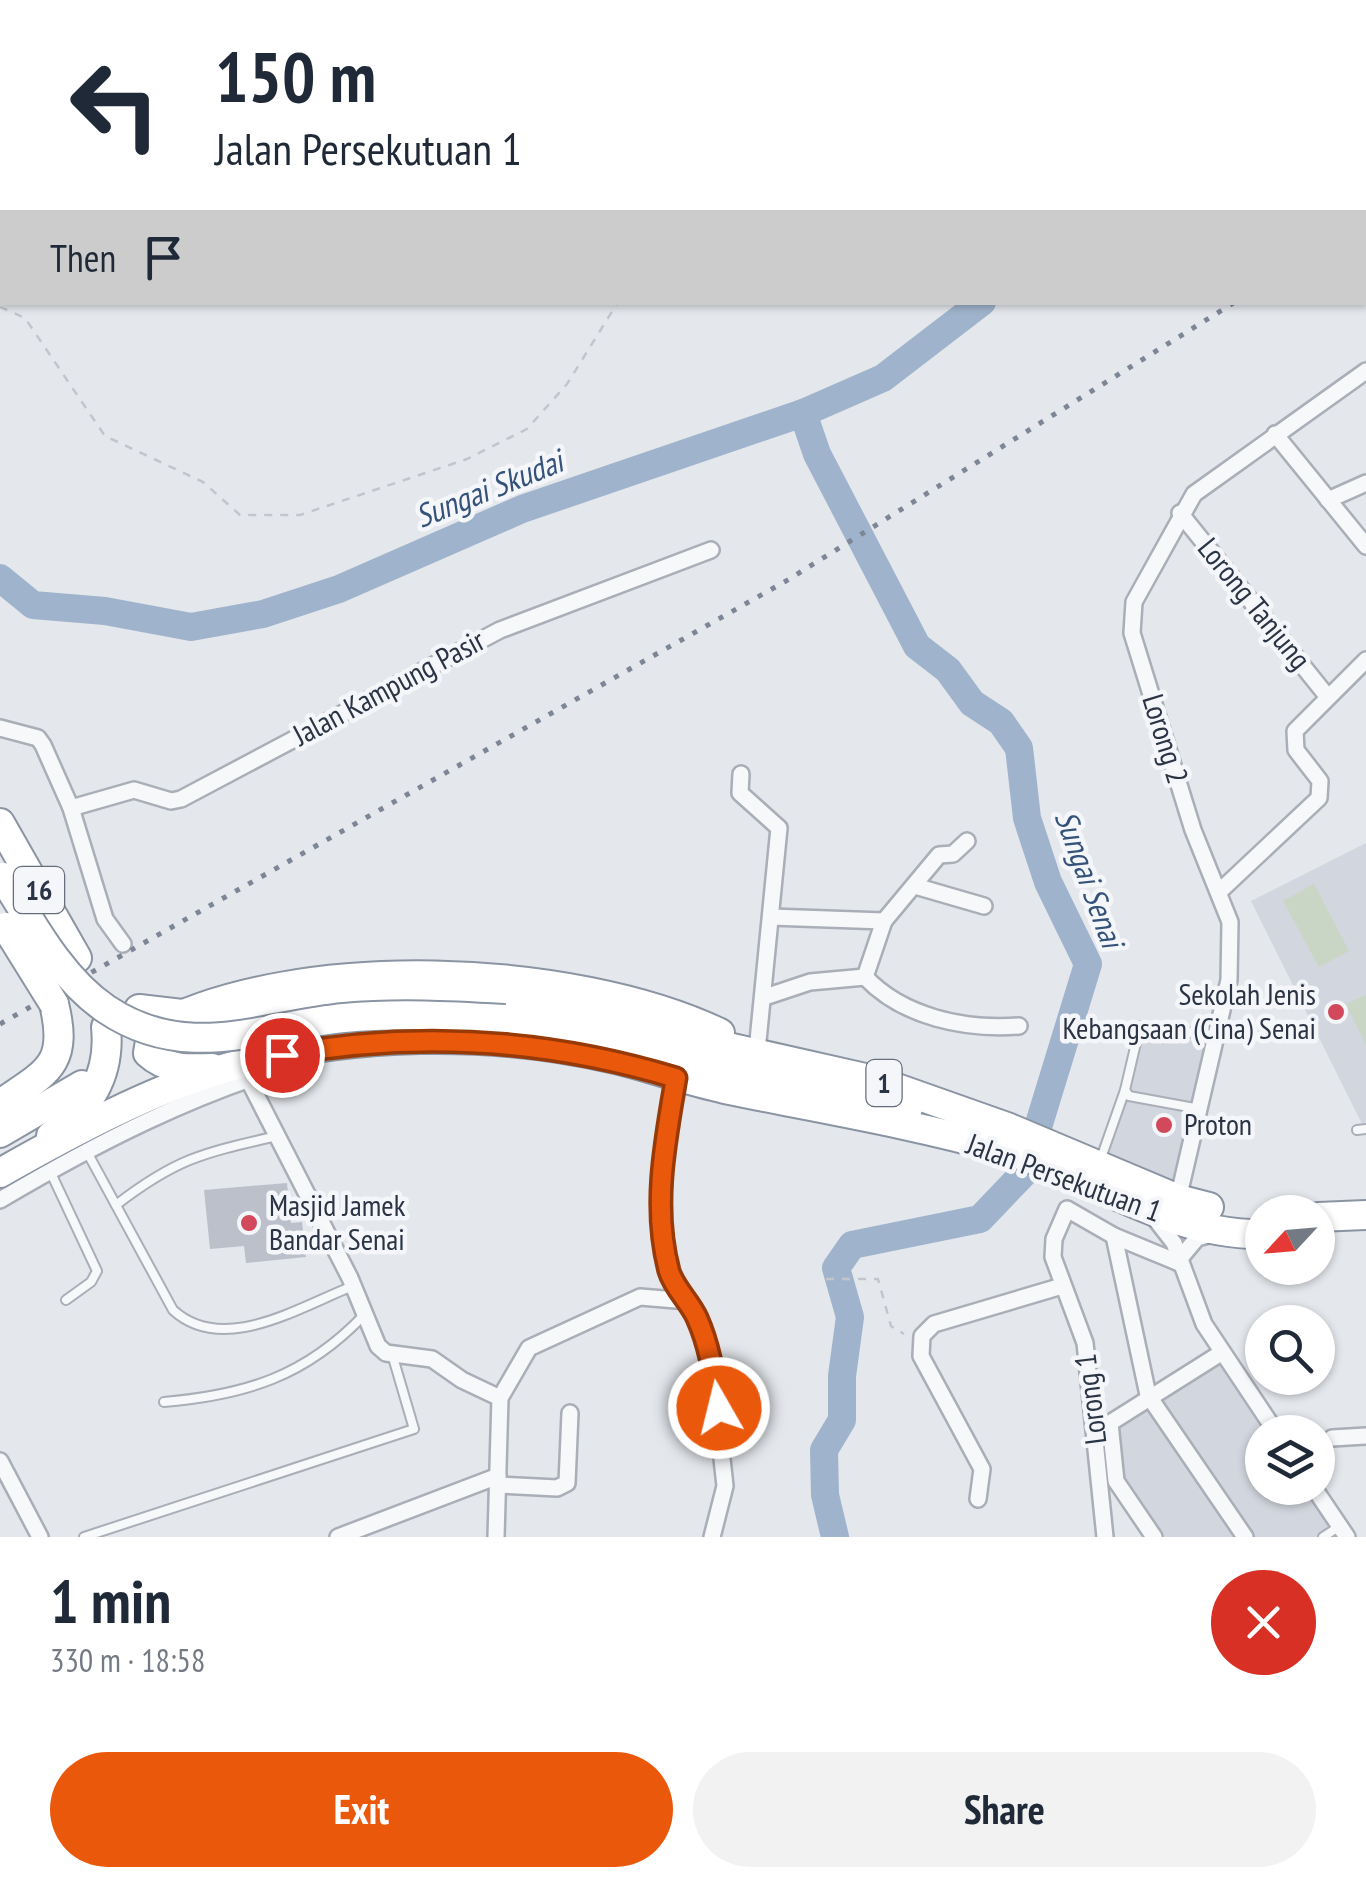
<!DOCTYPE html>
<html lang="en">
<head>
<meta charset="utf-8">
<style>
  :root { --surface:#fff; --page:#f2f2f3; --text:#1f2937; --muted:#747a83; --accent:#ea580c }
  body { margin:0; font-family:"PT Sans Narrow",sans-serif; background:var(--page); color:var(--text); height:100vh; display:flex; flex-direction:column; font-size:38px; white-space:nowrap }
  * { box-sizing:border-box; margin:0 }
  p { font-size:32px; color:var(--muted) }
  .icon { flex:none; width:55px; height:55px; fill:none; stroke:currentColor; stroke-width:2; stroke-linecap:round; stroke-linejoin:round }
  .map { position:relative; height:1537px; overflow:hidden }
  .side { display:flex; flex-direction:column; background:var(--surface); flex:1 }
  .side>* { flex:none }
  .guide { position:absolute; left:0px; top:0px; width:1368px; height:305px; box-shadow:0 2px 8px #0004; background:#fff; color:var(--text); overflow:hidden }
  .needle { width:65px; rotate:244deg }
  .buttons { position:absolute; left:1245px; top:1195px; display:grid; gap:20px }
  .buttons a { display:grid; place-items:center; width:90px; height:90px; border-radius:50%; background:var(--surface); box-shadow:0 2px 8px #0004; font-size:50px }
  .pin { position:absolute; display:grid; place-items:center; width:85px; height:85px; color:#fff; margin:-42px; border:5px solid #fff; border-radius:50%; box-shadow:0 2px 10px #0007 }
  .me { position:absolute; width:110px; margin:-55px; rotate:352deg; stroke-linejoin:round; filter:drop-shadow(0 0 8px #0008) }
  .turn { display:flex; align-items:center; gap:35px; height:210px; padding:0 50px; font-size:45px }
  .turn .icon { width:130px; height:130px; stroke-width:2.5 }
  .turn b { display:block; font-size:70px; line-height:85px }
  .then { display:flex; align-items:center; height:95px; padding:0 50px; background:#0003; gap:20px; font-size:38px }
  .round { display:grid; place-items:center; flex:none; width:105px; height:105px; border-radius:52px; background:var(--page) }
  .summary { display:flex; align-items:center; justify-content:space-between; height:170px; padding:0 50px }
  h1 { font-size:60px; font-weight:700; line-height:75px }
  .action { display:flex; gap:20px; margin-top:auto; padding:20px 50px }
  .action a { flex:1; height:115px; border-radius:60px; background:var(--accent); color:#fff; font-size:40px; font-weight:700; line-height:115px; text-align:center }
  .action a+a { background:var(--page); color:var(--text) }
  .map>svg:first-child { display:block }
  .built { fill:#d2d6de }
  .green { fill:#c9d6c5 }
  .lines { fill:none; stroke-linecap:round; stroke-linejoin:round }
  .river { stroke:#9fb4cc; stroke-width:28 }
  .building { fill:#bbc0ca }
  .lane-casing { stroke:#a9aeb7; stroke-width:12 }
  .street-casing { stroke:#a9aeb7; stroke-width:20 }
  .highway-casing { stroke:#8b94a3; stroke-width:32 }
  .path { stroke:#c2c5cb; stroke-width:2.5; stroke-dasharray:8 8; stroke-linecap:butt }
  .lane { stroke:#f7f8fa; stroke-width:8 }
  .street { stroke:#f7f8fa; stroke-width:15 }
  .highway { stroke:#fff; stroke-width:28 }
  .rail { stroke:#7d8696; stroke-width:5; stroke-dasharray:5 10; stroke-linecap:butt }
  .highway-bridge-casing { stroke:#8b94a3; stroke-width:32; stroke-linecap:butt }
  .highway-bridge { stroke:#fff; stroke-width:28 }
  .route-casing { stroke:#983908; stroke-width:25 }
  .route { stroke:#ea580c; stroke-width:18 }
  .poi-dot { fill:#d1495b; stroke:#f4f6f9; stroke-width:4 }
  .labels { text-anchor:middle; stroke-width:9; stroke-linejoin:round; paint-order:stroke }
  .shield { fill:#f4f6f9; stroke:#676e7b; stroke-width:2.5 }
  .shield-label { font-size:28px; font-weight:bold; fill:#2b3445 }
  .street-label { font-size:30px; fill:#2b3445; stroke:#f4f6f9 }
  .poi-label { font-size:30px; fill:#2b3445; stroke:#f4f6f9; text-anchor:start }
  .water-label { font-size:32px; font-style:italic; fill:#34527a; stroke:#f4f6f9 }
</style>
</head>
<body>
<div class="map">
<svg width="1366" height="1537" viewBox="0 0 1366 1537">
  <rect width="100%" height="100%" fill="#e4e7ec"/>
  <g class="built">
    <polygon points="1366,843 1366,1122 1362,1124 1251,901"/>
    <polygon points="1142,1029 1212,1039 1175,1186 1105,1156"/>
    <polygon points="1219,1361 1268,1432 1262,1432 1262,1488 1306,1488 1340,1537 1161,1537 1121,1479 1116,1425"/>
  </g>
  <g class="green">
    <polygon points="1314,884 1349,951 1319,967 1283,901"/>
    <polygon points="1366,995 1366,1045 1346,1004"/>
  </g>
  <g class="lines">
    <g class="river">
      <polyline points="1224,2 1226,0"/>
      <polyline points="803,413 817,454 917,646 948,670 972,703 1001,722 1019,748 1027,818 1048,882 1088,964 1024,1173 980,1219 852,1245 836,1268 850,1317 842,1376 842,1420 824,1450 825,1495 835,1537"/>
      <polyline points="0,578 33,605 105,611 191,627 263,614 339,589 522,509 803,413 883,378 982,302"/>
    </g>
  </g>
  <polygon class="building" points="287,1183 291,1223 302,1222 306,1257 246,1263 244,1246 210,1249 204,1190"/>
  <g class="lines">
    <defs>
      <g id="lane">
        <polyline points="1125,1090 1129,1096 1200,1109"/>
        <polyline points="1357,1130 1366,1129"/>
        <path d="M87,1152L173,1310C223,1356 299,1307 353,1286"/>
        <polyline points="1100,1161 1125,1090 1140,1026 1218,1036"/>
        <polyline points="50,1171 97,1271 91,1282 66,1300"/>
        <path d="M116,1205C177,1158 203,1153 277,1136"/>
        <path d="M164,1402C246,1395 306,1376 364,1315"/>
        <polyline points="84,1537 414,1429 392,1354"/>
        <polyline points="1323,1537 1340,1526"/>
      </g>
      <g id="street">
        <polyline points="1275,434 1366,546"/>
        <polyline points="1328,500 1366,483"/>
        <polyline points="1180,513 1327,696"/>
        <polyline points="0,728 38,738 43,745 71,808 105,919 123,944"/>
        <polyline points="741,774 740,793 779,828 757,1051"/>
        <polyline points="71,808 134,790 171,801 181,799 500,630 711,550"/>
        <polyline points="915,886 984,906"/>
        <polyline points="1220,891 1319,798 1320,781 1296,750 1295,731 1366,660"/>
        <polyline points="771,917 884,921 939,855 953,854 967,841"/>
        <path d="M884,921L865,977C903,1017 964,1030 1019,1026"/>
        <polyline points="765,997 810,982 865,977"/>
        <polyline points="676,1078 660,1173 663,1244 671,1277 696,1316 710,1350 725,1486 712,1537"/>
        <polyline points="249,1081 350,1278 378,1346 386,1353 432,1359 462,1380 500,1398"/>
        <polyline points="1178,1199 1229,980 1230,922 1193,830 1132,633 1134,602 1194,494 1366,371"/>
        <path d="M0,1200C95,1144 194,1093 300,1063"/>
        <polyline points="1153,1216 1174,1243 1204,1324 1276,1432"/>
        <polyline points="1114,1236 1148,1395 1245,1537"/>
        <polyline points="1177,1262 1197,1238 1212,1234"/>
        <polyline points="1332,1438 1366,1436"/>
        <polyline points="0,1461 40,1537"/>
        <polyline points="498,1485 557,1488 567,1483 570,1413"/>
        <polyline points="1314,1488 1347,1537"/>
        <polyline points="978,1499 982,1469 921,1356 922,1336 934,1324 1062,1286"/>
        <polyline points="338,1537 498,1476"/>
        <polyline points="496,1537 500,1398 529,1348 640,1297 688,1301"/>
        <polyline points="1105,1537 1085,1343 1053,1257 1054,1239 1067,1209 1114,1236 1177,1262"/>
        <polyline points="1154,1537 1116,1481 1110,1423 1221,1353"/>
      </g>
      <g id="highway">
        <polyline points="0,823 77,958"/>
        <polyline points="139,1009 182,1014"/>
        <polyline points="505,1019 908,1108"/>
        <polyline points="197,1030 352,999 459,995 546,1006 874,1080 1007,1127 1178,1199 1209,1207"/>
        <path d="M212,1068C189,1069 166,1070 148,1053L152,1029C296,951 574,963 720,1033"/>
        <path d="M0,1104C47,1072 69,1065 54,1004"/>
        <polyline points="0,1133 82,1085"/>
        <path d="M51,1136C89,1107 111,1077 106,1027"/>
        <path d="M0,1173C67,1135 152,1089 226,1068C348,1032 492,1030 615,1059C652,1068 688,1081 725,1089C816,1108 909,1123 998,1148C1087,1172 1167,1236 1262,1234"/>
        <polyline points="1318,1217 1366,1215"/>
      </g>
    </defs>
    <use href="#lane" class="lane-casing"/>
    <use href="#street" class="street-casing"/>
    <use href="#highway" class="highway-casing"/>
    <g class="path">
      <polyline points="1055,2 1058,0"/>
      <polyline points="0,307 25,318 105,436 203,482 240,515 300,515 467,459 527,429 567,384 618,302"/>
      <polyline points="826,1279 878,1279 891,1326 904,1334"/>
    </g>
    <use href="#lane" class="lane"/>
    <use href="#street" class="street"/>
    <use href="#highway" class="highway"/>
    <g class="rail">
      <polyline points="1365,205 1366,204"/>
      <polyline points="0,1024 786,581 1235,302"/>
    </g>
    <defs>
      <g id="highway-bridge">
        <path d="M3,877C31,922 61,979 106,1009C186,1063 261,1026 344,1018C398,1013 451,1016 505,1019"/>
        <polyline points="6,927 54,1004"/>
      </g>
    </defs>
    <use href="#highway-bridge" class="highway-bridge-casing"/>
    <use href="#highway-bridge" class="highway-bridge"/>
  </g>
  <g class="lines">
    <defs>
      <path id="route" d="M282,1055C414,1031 548,1039 676,1078C665,1142 652,1207 669,1271C674,1288 690,1302 697,1318C710,1347 714,1377 719,1408"/>
    </defs>
    <use href="#route" class="route-casing"/>
    <use href="#route" class="route"/>
  </g>
  <g class="poi-dot">
    <circle cx="1336" cy="1012" r="10"/>
    <circle cx="1164" cy="1125" r="10"/>
    <circle cx="249" cy="1223" r="10"/>
  </g>
  <g class="labels">
    <g class="shield">
      <rect x="14" y="867" width="50" height="46" rx="8"/>
      <rect x="866.5" y="1060" width="35" height="46" rx="8"/>
    </g>
    <g class="shield-label">
      <text x="39" y="900">16</text>
      <text x="884" y="1093">1</text>
    </g>
    <g class="street-label">
      <text transform="translate(1254 604) rotate(51)" y="10">Lorong Tanjung</text>
      <text transform="translate(389 688) rotate(-28)" y="10">Jalan Kampung Pasir</text>
      <text transform="translate(1165 739) rotate(73)" y="10">Lorong 2</text>
      <text transform="translate(1064 1178) rotate(20)" y="10">Jalan Persekutuan 1</text>
      <text transform="translate(1091 1399) rotate(-97)" y="10">Lorong 1</text>
    </g>
    <g class="poi-label">
      <text x="1316" y="1005" text-anchor="end">Sekolah Jenis<tspan x="1316" dy="34">Kebangsaan (Cina) Senai</tspan></text>
      <text x="1184" y="1135">Proton</text>
      <text x="269" y="1216">Masjid Jamek<tspan x="269" dy="34">Bandar Senai</tspan></text>
    </g>
    <g class="water-label">
      <text transform="translate(489 489) rotate(-22)" y="11">Sungai Skudai</text>
      <text transform="translate(1089 879) rotate(70)" y="11">Sungai Senai</text>
    </g>
  </g>
</svg>
<div class="buttons">
<a><svg class="needle" viewBox="-14 -14 28 28"><path d="M0-13l5 13h-10z" fill="#e53935"/><path d="M0 13l5-13h-10z" fill="#747a83"/></svg></a>
<a><svg class="icon" aria-label="search" viewBox="0 0 24 24"><circle cx="10" cy="10" r="6"/><path d="M15 15l6 6"/></svg></a>
<a><svg class="icon" aria-label="layers" viewBox="0 0 24 24"><path d="M12 4l9 5-9 5-9-5zM3 14l9 5 9-5"/></svg></a>
</div>
<div class="pin" style="left:282px;top:1055px;background:#d93025"><svg class="icon" aria-label="arrive" viewBox="0 0 24 24"><path d="M6 21V4h12l-3 4 3 4H6"/></svg></div>
<svg class="me" style="left:719px;top:1408px" viewBox="-20 -20 40 40"><circle r="17" fill="#ea580c" stroke="#fff" stroke-width="3"/><path d="M0-11L8 9 0 5-8 9z" fill="#fff"/></svg>
<div class="guide">
<div class="turn"><svg class="icon" aria-label="left" viewBox="0 0 24 24"><path d="M17 20v-9H6M10 6l-5 5 5 5"/></svg><div><b>150 m</b>Jalan Persekutuan 1</div></div>
<div class="then">Then<svg class="icon" aria-label="arrive" viewBox="0 0 24 24"><path d="M6 21V4h12l-3 4 3 4H6"/></svg></div>
</div>
</div>
<section class="side">
<div class="summary"><div><h1>1 min</h1><p>330 m · 18:58</p></div><a class="round" style="background:#d93025;color:#fff"><svg class="icon" aria-label="close" viewBox="0 0 24 24"><path d="M6 6l12 12M18 6L6 18"/></svg></a></div>
<div class="action"><a>Exit</a><a>Share</a></div>
</section>
</body>
</html>
